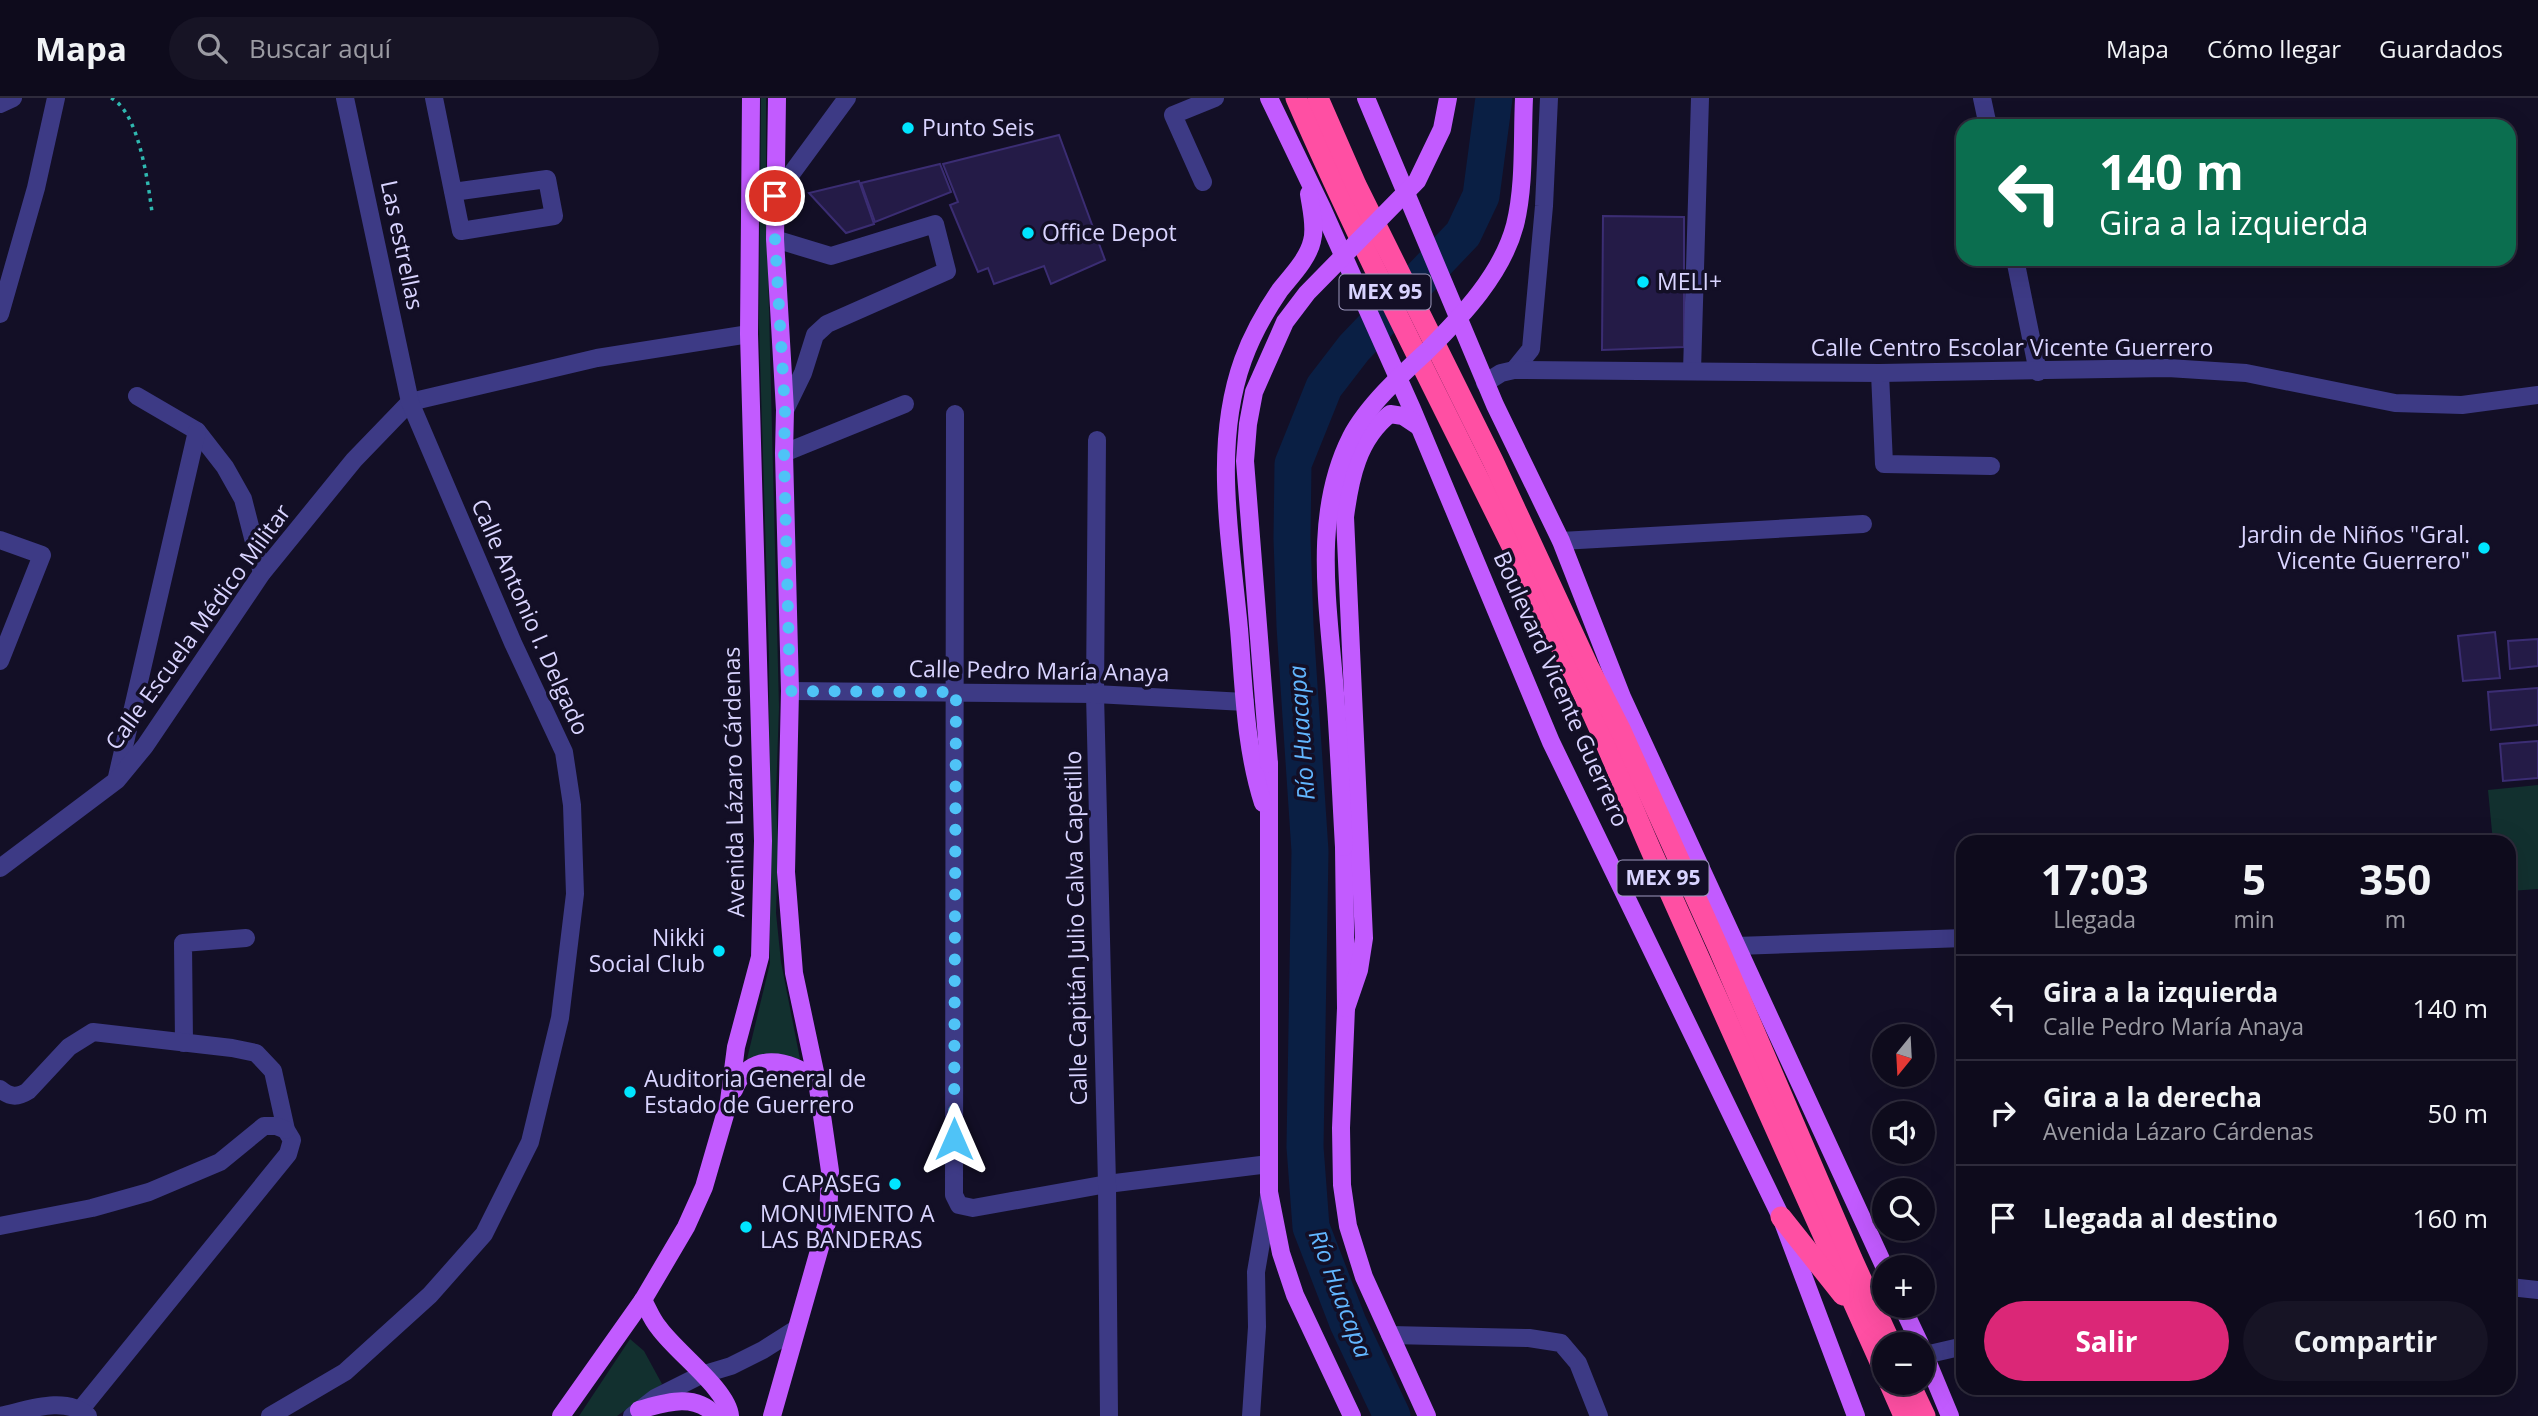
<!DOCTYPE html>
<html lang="es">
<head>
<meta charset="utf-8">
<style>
  :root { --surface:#0e0b1c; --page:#171425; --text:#f1f3f6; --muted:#9b9ba3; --line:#2e2b3b; --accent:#db2777 }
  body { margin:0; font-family:"Open Sans",sans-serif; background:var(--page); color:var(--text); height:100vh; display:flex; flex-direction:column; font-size:26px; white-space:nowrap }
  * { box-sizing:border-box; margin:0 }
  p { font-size:23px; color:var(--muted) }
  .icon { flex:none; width:38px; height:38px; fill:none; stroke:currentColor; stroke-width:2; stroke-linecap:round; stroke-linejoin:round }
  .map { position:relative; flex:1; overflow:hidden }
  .panel { position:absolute; left:1956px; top:737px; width:560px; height:560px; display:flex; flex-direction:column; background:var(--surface); border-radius:21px; box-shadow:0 7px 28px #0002,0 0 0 2px var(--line) }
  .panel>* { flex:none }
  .top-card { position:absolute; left:1956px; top:21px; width:560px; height:147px; border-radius:21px; box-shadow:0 7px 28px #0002,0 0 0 2px var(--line); background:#0b6e4f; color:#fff; overflow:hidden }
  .needle { width:46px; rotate:198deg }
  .fabs { position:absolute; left:1872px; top:926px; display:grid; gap:14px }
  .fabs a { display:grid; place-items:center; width:63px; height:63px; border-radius:50%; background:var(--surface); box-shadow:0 7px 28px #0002,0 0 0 2px var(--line); font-size:35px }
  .pin { position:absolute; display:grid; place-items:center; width:60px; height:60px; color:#fff; margin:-30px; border:4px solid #fff; border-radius:50%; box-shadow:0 2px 7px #0007 }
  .me { position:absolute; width:77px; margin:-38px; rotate:0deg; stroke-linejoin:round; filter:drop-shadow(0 0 5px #0008) }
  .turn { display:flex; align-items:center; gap:24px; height:147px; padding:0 28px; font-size:32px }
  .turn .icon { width:91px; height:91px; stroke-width:2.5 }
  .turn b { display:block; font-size:49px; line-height:60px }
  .eta { display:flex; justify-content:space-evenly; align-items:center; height:119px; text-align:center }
  .eta b { font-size:42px; font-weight:700; line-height:49px }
  .cta { display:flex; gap:14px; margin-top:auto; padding:14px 28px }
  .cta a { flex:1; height:80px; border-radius:42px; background:var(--accent); color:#fff; font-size:28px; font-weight:700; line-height:80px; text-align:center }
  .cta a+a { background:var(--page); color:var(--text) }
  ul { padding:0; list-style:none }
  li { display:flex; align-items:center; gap:21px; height:105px; padding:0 28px; border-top:2px solid var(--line) }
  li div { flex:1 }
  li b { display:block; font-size:26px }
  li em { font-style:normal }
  header { display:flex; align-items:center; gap:42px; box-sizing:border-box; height:98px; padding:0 35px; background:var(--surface); border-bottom:2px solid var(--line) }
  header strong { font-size:33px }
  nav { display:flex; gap:38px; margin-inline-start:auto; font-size:24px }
  .search { width:490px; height:63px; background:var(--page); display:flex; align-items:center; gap:18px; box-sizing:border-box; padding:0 24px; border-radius:38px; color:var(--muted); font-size:26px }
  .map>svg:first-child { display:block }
  .green { fill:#12302f }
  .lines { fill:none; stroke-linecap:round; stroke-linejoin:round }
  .river { stroke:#0a1f44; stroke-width:37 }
  .building { fill:#241b47; stroke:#3b2d73; stroke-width:2 }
  .path { stroke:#2fb8b0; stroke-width:3.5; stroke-dasharray:3.5 5; stroke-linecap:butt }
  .minor { stroke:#3d3a85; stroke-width:18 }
  .major { stroke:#c25bff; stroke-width:18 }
  .highway { stroke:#ff4fa3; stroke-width:21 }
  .major-bridge { stroke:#c25bff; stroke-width:18 }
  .route { stroke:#4fc3f7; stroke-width:12; stroke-dasharray:0 21.6 }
  .poi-dot { fill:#00e5ff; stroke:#130f26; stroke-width:2.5 }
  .labels { text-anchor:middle; stroke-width:7; stroke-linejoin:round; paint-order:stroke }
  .shield { fill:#130f26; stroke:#9e99be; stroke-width:2 }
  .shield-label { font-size:21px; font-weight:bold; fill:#d9d4ff }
  .poi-label { font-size:23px; fill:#d9d4ff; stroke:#130f26; text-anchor:start }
  .street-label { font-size:23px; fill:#d9d4ff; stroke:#130f26 }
  .water-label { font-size:24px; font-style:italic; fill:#62b6ff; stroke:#130f26 }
</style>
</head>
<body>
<header>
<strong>Mapa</strong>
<div class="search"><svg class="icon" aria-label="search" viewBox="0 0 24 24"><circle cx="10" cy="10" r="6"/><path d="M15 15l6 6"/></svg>Buscar aquí</div>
<nav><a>Mapa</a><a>Cómo llegar</a><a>Guardados</a></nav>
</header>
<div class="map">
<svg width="2538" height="1318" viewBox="0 0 2538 1318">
  <rect width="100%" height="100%" fill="#130f26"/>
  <g class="green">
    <polygon points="761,0 766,0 766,94 779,609 776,698 778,754 776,815 781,864 800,961 747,961 770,865 769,558 759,227"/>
    <polygon points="2538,687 2538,791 2510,793 2510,744 2493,744 2488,692"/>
    <polygon points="630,1241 644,1253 662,1286 617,1318 579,1318"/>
  </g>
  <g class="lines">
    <polyline class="river" points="1392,1318 1348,1225 1311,1129 1305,1049 1310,753 1295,528 1292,440 1293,366 1324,289 1354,250 1463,136 1481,98 1494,0"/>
  </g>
  <g class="building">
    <polygon points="1059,37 1105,162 1051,186 1044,168 994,186 988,170 978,174 950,107 958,104 943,66"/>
    <polygon points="940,66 951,94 875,124 861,85"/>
    <polygon points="859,83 874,126 846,135 809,95"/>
    <polygon points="1603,118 1684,119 1684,249 1602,252"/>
    <polygon points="2495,534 2500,580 2463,583 2458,538"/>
    <polygon points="2538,541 2538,568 2510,571 2508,543"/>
    <polygon points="2538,590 2538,627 2491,632 2488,594"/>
    <polygon points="2538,643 2538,680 2503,683 2500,646"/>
  </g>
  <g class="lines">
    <path class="path" d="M111,0C139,14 148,85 152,114"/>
    <g class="minor">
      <polyline points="434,0 461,133 554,118 547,81 453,94"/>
      <polyline points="1982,0 1988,28"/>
      <polyline points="0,6 13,0"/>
      <polyline points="1203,84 1173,17 1215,0"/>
      <polyline points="775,98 847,0"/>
      <polyline points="775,141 831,158 935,126 947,173 827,226 815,237 803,275 785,312"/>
      <polyline points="2015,161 2038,274"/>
      <polyline points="0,216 36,90 56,0"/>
      <polyline points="1514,272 1531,251 1544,108 1549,0"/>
      <polyline points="1692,273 1700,0"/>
      <polyline points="1880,275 1884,366 1991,368"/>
      <polyline points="1485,285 1501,275 1514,272 1880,275 2168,270 2246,275 2395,305 2462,307 2538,297"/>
      <polyline points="137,298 197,333 225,369 243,401 262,475"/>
      <polyline points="955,316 954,1097 959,1107 973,1110 1107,1086 1269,1066"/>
      <polyline points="1097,342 1095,596 1107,1086 1109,1318"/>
      <polyline points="784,355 905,306"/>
      <polyline points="0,442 42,457 0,563"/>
      <polyline points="1561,443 1863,426"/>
      <polyline points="790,593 1095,596 1245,604"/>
      <polyline points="117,679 197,333"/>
      <polyline points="0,770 117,682 145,648 262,475 354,362 410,304 597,260 749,236"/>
      <polyline points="1736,848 1964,840"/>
      <polyline points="184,945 183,845 246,840"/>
      <path d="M0,991C10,999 17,1000 28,993L69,949L93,934L232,950L256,955L273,973L286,1032L292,1042L288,1056L81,1311"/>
      <polyline points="0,1128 92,1110 149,1094 220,1064 264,1028 276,1028 286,1032"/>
      <polyline points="2510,1189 2538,1192"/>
      <polyline points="1390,1237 1529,1240 1561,1245 1578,1265 1599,1318"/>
      <polyline points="1925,1257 1964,1248"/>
      <path d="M0,1318C28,1312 65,1297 88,1318"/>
      <polyline points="270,1318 345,1274 430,1197 484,1136 530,1044 560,920 575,796 572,707 564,654 513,545 410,304 345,0"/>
      <polyline points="632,1318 655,1300 701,1277 731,1268 763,1252 796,1231"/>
      <polyline points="1251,1318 1257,1229 1256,1174 1269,1098"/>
    </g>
    <g class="major">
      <polyline points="1269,0 1322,110 1412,311 1551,644 1781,1119 1856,1318"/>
      <polyline points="1366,0 1495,307 1561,443 1622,599 1885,1170"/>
      <polyline points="1269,666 1269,1094 1281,1155 1295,1197 1352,1318"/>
      <path d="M1263,705C1245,649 1244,589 1239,531C1231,443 1212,348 1243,262C1252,237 1265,214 1280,192C1291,178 1308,161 1312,143C1316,129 1311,110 1309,96"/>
      <polyline points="1344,749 1346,910 1341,1030 1342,1087 1348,1128 1364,1179 1427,1318"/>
      <path d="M1346,910L1359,872L1364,840L1345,419C1350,380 1358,341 1390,316L1403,318L1418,328"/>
      <path d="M734,992C749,953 790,960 817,983"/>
      <path d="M643,1202C648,1211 652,1222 659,1230C676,1254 728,1292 730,1318"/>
      <polyline points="1902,1208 1920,1246"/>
      <polyline points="1923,1253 1950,1318"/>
      <path d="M639,1312C664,1305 695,1294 716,1318"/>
      <polyline points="561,1318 643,1202 686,1129 704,1089 729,1003 736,949 760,859 763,743 749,236 751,0"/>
      <polyline points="772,1318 828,1121 830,1073 817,983 794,875 786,774 790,593 784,355 785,312 775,141 777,0"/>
    </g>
    <g class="highway">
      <path d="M1296,0C1386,207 1495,405 1590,610C1613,659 1632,710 1654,759C1731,931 1808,1103 1885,1275"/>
      <polyline points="1318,0 1356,87 1493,363 1588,568 1621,633 1718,849 1852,1161 1891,1246"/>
      <polyline points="1781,1119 1843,1197"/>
      <polyline points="1889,1284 1904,1318"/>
      <polyline points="1909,1284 1925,1318"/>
    </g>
    <g class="major-bridge">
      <polyline points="1269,666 1245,363 1248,326 1254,294 1285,224 1307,195 1417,83 1442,31 1448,0"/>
      <path d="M1344,749C1341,698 1339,646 1335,595C1329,511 1311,418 1351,339C1367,308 1402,276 1428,252C1463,217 1502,176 1515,127C1525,87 1522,41 1524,0"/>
    </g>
  </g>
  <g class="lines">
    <polyline class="route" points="775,98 775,141 785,312 784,355 790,593 956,594 954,1041"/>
  </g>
  <g class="poi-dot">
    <circle cx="908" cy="30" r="7"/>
    <circle cx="1028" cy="135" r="7"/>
    <circle cx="1643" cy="184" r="7"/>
    <circle cx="2484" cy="450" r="7"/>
    <circle cx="719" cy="853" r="7"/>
    <circle cx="630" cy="994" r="7"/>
    <circle cx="895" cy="1086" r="7"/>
    <circle cx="746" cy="1129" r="7"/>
  </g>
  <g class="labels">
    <g class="shield">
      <rect x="1339.5" y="176.5" width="91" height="35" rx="5"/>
      <rect x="1617.5" y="762.5" width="91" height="35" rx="5"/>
    </g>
    <g class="shield-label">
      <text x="1385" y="201">MEX 95</text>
      <text x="1663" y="787">MEX 95</text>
    </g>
    <g class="poi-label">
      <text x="922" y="38">Punto Seis</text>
      <text x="1042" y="143">Office Depot</text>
      <text x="1657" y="192">MELI+</text>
      <text x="2470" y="445" text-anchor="end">Jardin de Niños "Gral.<tspan x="2470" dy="26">Vicente Guerrero"</tspan></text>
      <text x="705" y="848" text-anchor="end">Nikki<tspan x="705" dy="26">Social Club</tspan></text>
      <text x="644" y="989">Auditoria General de<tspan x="644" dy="26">Estado de Guerrero</tspan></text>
      <text x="881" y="1094" text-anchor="end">CAPASEG</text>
      <text x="760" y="1124">MONUMENTO A<tspan x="760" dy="26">LAS BANDERAS</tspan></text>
    </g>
    <g class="street-label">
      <text transform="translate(402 147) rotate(78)" y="8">Las estrellas</text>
      <text x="2012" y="258">Calle Centro Escolar Vicente Guerrero</text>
      <text transform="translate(530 519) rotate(66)" y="8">Calle Antonio I. Delgado</text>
      <text transform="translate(198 529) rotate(-54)" y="8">Calle Escuela Médico Militar</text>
      <text transform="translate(1039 573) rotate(1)" y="8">Calle Pedro María Anaya</text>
      <text transform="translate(1561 591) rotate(66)" y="8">Boulevard Vicente Guerrero</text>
      <text transform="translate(734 684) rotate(-91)" y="8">Avenida Lázaro Cárdenas</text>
      <text transform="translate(1076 830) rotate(-91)" y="8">Calle Capitán Julio Calva Capetillo</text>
    </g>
    <g class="water-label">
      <text transform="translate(1302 635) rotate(-94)" y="8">Río Huacapa</text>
      <text transform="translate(1340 1196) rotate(69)" y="8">Río Huacapa</text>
    </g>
  </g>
</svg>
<div class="fabs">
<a><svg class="needle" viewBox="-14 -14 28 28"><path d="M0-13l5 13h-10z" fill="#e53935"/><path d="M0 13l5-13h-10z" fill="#9b9ba3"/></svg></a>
<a><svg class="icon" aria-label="sound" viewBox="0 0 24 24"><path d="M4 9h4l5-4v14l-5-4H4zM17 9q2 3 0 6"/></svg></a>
<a><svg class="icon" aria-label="search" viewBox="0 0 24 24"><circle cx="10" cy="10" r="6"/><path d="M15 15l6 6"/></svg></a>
<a>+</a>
<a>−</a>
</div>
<div class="pin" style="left:775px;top:98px;background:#d93025"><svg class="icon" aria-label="arrive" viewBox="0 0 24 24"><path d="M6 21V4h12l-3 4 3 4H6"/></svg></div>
<svg class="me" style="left:954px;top:1041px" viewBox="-20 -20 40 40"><path d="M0-17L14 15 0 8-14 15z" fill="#4fc3f7" stroke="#fff" stroke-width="4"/></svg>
<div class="top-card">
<div class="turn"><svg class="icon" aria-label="left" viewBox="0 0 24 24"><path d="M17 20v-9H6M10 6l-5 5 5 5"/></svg><div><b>140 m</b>Gira a la izquierda</div></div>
</div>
<section class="panel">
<div class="eta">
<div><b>17:03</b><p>Llegada</p></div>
<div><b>5</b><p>min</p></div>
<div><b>350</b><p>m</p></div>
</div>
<ul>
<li><svg class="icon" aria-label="left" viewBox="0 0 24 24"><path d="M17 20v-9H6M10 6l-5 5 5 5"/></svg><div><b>Gira a la izquierda</b><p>Calle Pedro María Anaya</p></div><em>140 m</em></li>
<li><svg class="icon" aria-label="right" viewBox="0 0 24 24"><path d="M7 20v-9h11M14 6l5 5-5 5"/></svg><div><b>Gira a la derecha</b><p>Avenida Lázaro Cárdenas</p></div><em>50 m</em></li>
<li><svg class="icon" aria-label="arrive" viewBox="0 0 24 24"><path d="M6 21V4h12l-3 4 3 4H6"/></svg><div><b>Llegada al destino</b></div><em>160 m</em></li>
</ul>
<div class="cta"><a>Salir</a><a>Compartir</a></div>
</section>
</div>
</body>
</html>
